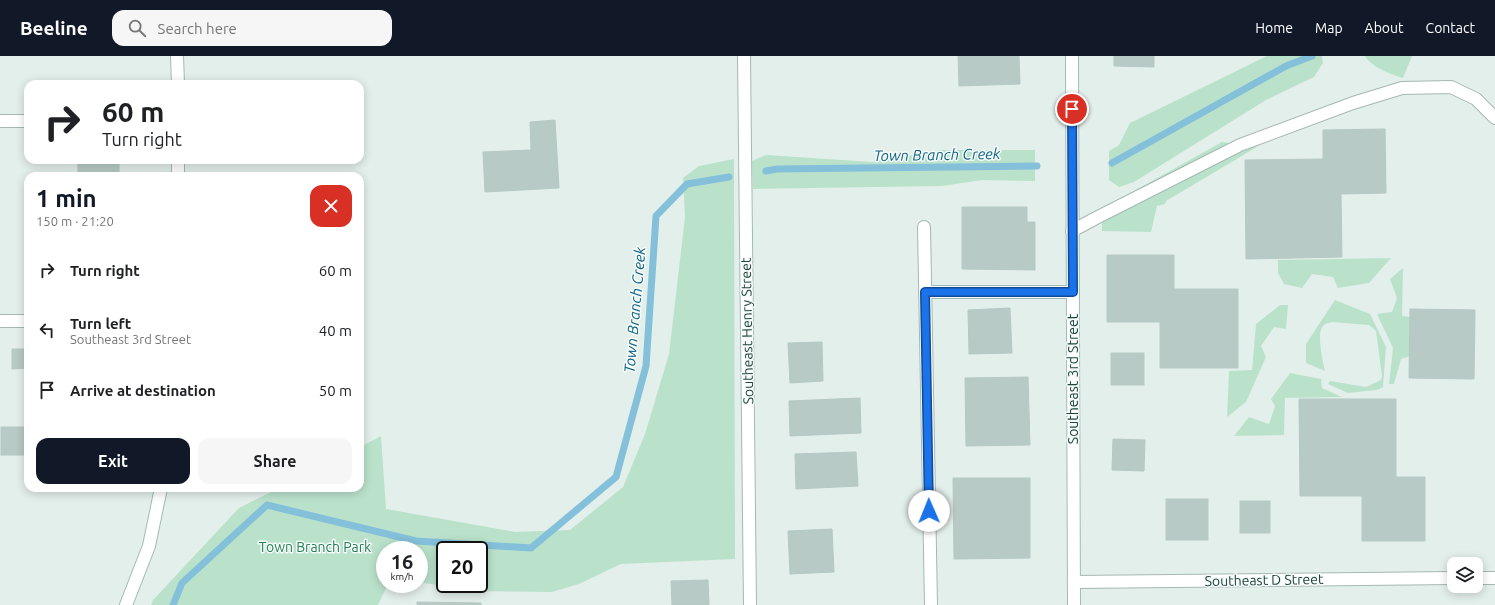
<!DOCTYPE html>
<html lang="en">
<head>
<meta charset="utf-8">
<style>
  :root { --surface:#fff; --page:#f6f6f6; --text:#202124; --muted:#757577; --accent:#111827 }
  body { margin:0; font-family:Ubuntu,sans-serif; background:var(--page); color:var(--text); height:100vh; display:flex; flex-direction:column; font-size:15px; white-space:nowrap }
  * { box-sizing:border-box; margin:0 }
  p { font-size:13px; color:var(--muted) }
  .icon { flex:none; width:22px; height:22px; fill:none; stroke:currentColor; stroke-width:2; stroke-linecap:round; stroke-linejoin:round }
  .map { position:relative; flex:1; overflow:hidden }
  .details { position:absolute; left:24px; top:116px; width:340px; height:320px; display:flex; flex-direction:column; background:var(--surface); border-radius:12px; box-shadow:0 2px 10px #0003 }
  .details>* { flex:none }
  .top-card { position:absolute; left:24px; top:24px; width:340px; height:84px; border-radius:12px; box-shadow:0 2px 10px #0003; background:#fff; color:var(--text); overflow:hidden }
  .controls { position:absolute; left:1447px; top:501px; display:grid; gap:8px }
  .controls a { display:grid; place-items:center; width:36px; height:36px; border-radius:8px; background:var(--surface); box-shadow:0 2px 10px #0003; font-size:20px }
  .speed { position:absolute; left:376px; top:485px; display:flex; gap:8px; font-size:20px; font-weight:700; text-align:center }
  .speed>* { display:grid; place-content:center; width:52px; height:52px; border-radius:50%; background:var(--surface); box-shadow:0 2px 10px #0003; line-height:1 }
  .speed small { font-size:10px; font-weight:400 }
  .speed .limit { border:2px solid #111; border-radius:6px; background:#fff; color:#111 }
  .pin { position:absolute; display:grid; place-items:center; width:34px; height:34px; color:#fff; margin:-17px; border:2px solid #fff; border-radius:50%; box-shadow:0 1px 4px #0007 }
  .me { position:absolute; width:44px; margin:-22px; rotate:359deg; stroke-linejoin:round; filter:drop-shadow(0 0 3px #0008) }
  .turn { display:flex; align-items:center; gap:14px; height:84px; padding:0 12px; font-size:18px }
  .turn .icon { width:52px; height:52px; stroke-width:2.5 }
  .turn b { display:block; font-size:28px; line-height:34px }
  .round { display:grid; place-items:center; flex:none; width:42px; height:42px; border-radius:12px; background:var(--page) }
  .summary { display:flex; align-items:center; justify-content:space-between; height:68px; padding:0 12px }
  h1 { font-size:24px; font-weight:700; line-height:30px; color:var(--accent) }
  .cta { display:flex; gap:8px; margin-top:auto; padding:8px 12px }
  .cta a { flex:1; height:46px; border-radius:12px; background:var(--accent); color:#fff; font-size:16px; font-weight:700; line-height:46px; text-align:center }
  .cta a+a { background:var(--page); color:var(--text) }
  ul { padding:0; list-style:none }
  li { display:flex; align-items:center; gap:12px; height:60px; padding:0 12px }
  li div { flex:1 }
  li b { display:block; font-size:15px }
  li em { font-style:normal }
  header { display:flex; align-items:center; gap:24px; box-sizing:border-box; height:56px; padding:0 20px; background:var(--accent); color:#fff }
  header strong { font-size:19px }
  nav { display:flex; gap:22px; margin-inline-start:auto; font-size:14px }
  .search { width:280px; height:36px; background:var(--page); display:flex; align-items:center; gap:10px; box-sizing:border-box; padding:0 14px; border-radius:12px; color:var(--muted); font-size:15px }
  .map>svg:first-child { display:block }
  .green { fill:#bae2cb; fill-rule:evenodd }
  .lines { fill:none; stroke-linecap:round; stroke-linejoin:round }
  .stream { stroke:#85c0da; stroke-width:7 }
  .building { fill:#b8cac5; stroke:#b5c9c4 }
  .lane-casing { stroke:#a5b8b4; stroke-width:14 }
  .street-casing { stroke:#a5b8b4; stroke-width:14 }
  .secondary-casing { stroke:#a0bcb7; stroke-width:14 }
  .lane { stroke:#fff; stroke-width:12 }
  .street { stroke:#fff; stroke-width:12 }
  .secondary { stroke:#fff; stroke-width:12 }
  .route-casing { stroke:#114b97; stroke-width:10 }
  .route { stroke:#1a73e8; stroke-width:7 }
  .labels { text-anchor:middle; stroke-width:3; stroke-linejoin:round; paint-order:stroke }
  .street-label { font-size:14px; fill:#20433f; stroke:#f5fbf8 }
  .park-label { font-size:14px; fill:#257f55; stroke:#f5fbf8 }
  .water-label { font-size:15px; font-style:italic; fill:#126287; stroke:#f5fbf8 }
</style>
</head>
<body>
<header>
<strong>Beeline</strong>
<div class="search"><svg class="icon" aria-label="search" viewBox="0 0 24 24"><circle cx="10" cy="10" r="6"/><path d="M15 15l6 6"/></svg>Search here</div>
<nav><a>Home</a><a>Map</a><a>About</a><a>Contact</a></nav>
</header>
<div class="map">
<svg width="1495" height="549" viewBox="0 0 1495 549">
  <rect width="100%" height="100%" fill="#e3efeb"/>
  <g class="green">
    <polygon points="1267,0 1322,0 1323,7 1314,21 1266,44 1134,126 1119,131 1109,124 1109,95 1119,89 1130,67"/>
    <path d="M1365,0H1412L1403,22C1392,19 1371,11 1365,0Z"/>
    <polygon points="1222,86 1257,91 1166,145 1165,148 1157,150 1151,176 1102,175 1102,153"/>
    <polygon points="942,94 1035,94 1035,125 982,124 942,130 753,133 752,105 766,99 872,106"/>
    <path d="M734,103L735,503L621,508L579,528L552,536L474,535L419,526V494H385V528H388L378,549H151L153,544L239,452L279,432H360V391L381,380L386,453L515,476L570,474L623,431L645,378L669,298L685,161L683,122L699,110ZM445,494H479V528H445Z"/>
    <polygon points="1391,202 1369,227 1338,232 1333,221 1312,218 1302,232 1284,228 1278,217 1278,204"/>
    <polygon points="1403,212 1402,260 1410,261 1410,300 1401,303 1394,328 1389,328 1393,292 1377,258 1392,256 1397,242 1390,223"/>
    <path d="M1335,244L1370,258L1386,291L1383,331L1377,334L1348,337L1328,328L1330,325L1366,331L1381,324L1382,320L1376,275L1369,269L1332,266C1329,267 1325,267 1323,270C1316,277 1323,305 1325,315L1306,307V288Z"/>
    <polygon points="1280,249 1288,249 1286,273 1274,271 1261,290 1266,301 1246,346 1227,361 1229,315 1252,314 1256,268"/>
    <polygon points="1290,317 1321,323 1322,332 1342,341 1285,342 1284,379 1234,380 1249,361 1269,368 1275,350 1271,343"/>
  </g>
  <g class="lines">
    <g class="stream">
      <polyline points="1112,107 1286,10 1312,0"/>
      <polyline points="766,115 777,113 1037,110"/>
      <polyline points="173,549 182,527 267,449 416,485 531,492 616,421 646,310 656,160 687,128 729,121"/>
    </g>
  </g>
  <g class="building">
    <polygon points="958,0 1019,0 1020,28 959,30"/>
    <polygon points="1114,0 1154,0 1154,11 1114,10"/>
    <polygon points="555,64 559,132 485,136 483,96 531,94 530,66"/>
    <polygon points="1385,73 1386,137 1341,138 1342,201 1246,203 1245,104 1323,103 1323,74"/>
    <rect x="78" y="104" width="41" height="16"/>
    <polygon points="962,151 1027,151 1027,166 1035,166 1035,214 962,213"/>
    <polygon points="1107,199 1174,199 1174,233 1238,233 1238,312 1160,312 1160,266 1107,266"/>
    <polygon points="1010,252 1012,297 969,298 968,254"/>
    <polygon points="1410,253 1475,254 1474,323 1409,322"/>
    <polygon points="822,286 823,325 790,327 788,287"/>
    <polygon points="12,293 28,293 28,312 12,313"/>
    <rect x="1111" y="297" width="33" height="32"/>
    <polygon points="1028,321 1030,389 966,390 965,322"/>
    <polygon points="860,342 861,377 790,380 789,345"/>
    <polygon points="1299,343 1396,343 1396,421 1425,421 1425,485 1362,485 1362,440 1300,440"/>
    <rect x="1" y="371" width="27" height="28"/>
    <polygon points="1113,383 1145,384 1144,415 1112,414"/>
    <polygon points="856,396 858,430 796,433 795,398"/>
    <polygon points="953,422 1030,422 1030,502 954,503"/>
    <rect x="1166" y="443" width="42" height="41"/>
    <rect x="1240" y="445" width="30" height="32"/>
    <polygon points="832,473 834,516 790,518 788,475"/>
    <polygon points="708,524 709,549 672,549 671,525"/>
    <polygon points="417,546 481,547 481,549 417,549"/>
  </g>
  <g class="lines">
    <defs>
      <g id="lane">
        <polyline points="924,171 931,549"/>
        <polyline points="1072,175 1096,162 1240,89 1353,47 1402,32 1451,31 1476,43 1495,62"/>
        <polyline points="925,236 1073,236"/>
        <polyline points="0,265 28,265"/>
      </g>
      <g id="street">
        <polyline points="744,0 750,549"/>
        <polyline points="0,65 28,65"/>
        <polyline points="1476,522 1495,522"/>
        <polyline points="1074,526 1454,522"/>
      </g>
      <g id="secondary">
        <polyline points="177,0 178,28"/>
        <polyline points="1072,0 1074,549"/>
        <polyline points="178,104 178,120"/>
        <polyline points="126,549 149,490 161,432"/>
      </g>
    </defs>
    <use href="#lane" class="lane-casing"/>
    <use href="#street" class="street-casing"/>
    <use href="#secondary" class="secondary-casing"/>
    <use href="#lane" class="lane"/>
    <use href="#street" class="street"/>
    <use href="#secondary" class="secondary"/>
  </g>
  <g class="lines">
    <defs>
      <polyline id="route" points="929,455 925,236 1073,236 1072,53"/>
    </defs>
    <use href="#route" class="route-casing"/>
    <use href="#route" class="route"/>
  </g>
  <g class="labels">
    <g class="street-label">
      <text transform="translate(747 275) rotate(-91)" y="5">Southeast Henry Street</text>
      <text transform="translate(1073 323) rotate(-90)" y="5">Southeast 3rd Street</text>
      <text transform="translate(1264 524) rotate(-1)" y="5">Southeast D Street</text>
    </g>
    <g class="park-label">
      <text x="315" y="496">Town Branch Park</text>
    </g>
    <g class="water-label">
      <text transform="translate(937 99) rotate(-1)" y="5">Town Branch Creek</text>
      <text transform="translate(635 254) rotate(-85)" y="5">Town Branch Creek</text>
    </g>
  </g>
</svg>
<div class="controls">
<a><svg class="icon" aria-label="layers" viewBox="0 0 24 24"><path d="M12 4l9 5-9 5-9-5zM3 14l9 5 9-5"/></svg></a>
</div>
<div class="speed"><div>16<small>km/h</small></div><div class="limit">20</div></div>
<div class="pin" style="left:1072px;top:53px;background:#d93025"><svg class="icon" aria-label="arrive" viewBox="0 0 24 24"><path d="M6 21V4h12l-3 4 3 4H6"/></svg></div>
<svg class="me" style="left:929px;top:455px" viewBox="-20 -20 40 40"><circle r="19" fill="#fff"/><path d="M0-13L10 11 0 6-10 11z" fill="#1a73e8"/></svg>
<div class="top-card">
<div class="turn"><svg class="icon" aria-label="right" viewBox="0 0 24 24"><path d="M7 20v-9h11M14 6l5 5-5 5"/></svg><div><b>60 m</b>Turn right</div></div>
</div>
<section class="details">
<div class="summary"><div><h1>1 min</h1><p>150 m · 21:20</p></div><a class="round" style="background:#d93025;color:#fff"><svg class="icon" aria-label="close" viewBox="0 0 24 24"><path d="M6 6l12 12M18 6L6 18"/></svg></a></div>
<ul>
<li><svg class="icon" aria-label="right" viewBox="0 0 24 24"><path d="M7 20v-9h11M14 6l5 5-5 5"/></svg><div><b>Turn right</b></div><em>60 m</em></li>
<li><svg class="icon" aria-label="left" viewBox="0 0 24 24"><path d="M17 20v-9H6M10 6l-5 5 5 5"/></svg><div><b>Turn left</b><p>Southeast 3rd Street</p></div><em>40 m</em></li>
<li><svg class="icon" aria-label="arrive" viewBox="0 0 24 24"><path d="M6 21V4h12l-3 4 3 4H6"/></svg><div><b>Arrive at destination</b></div><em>50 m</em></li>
</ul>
<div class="cta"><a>Exit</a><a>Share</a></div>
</section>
</div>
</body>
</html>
